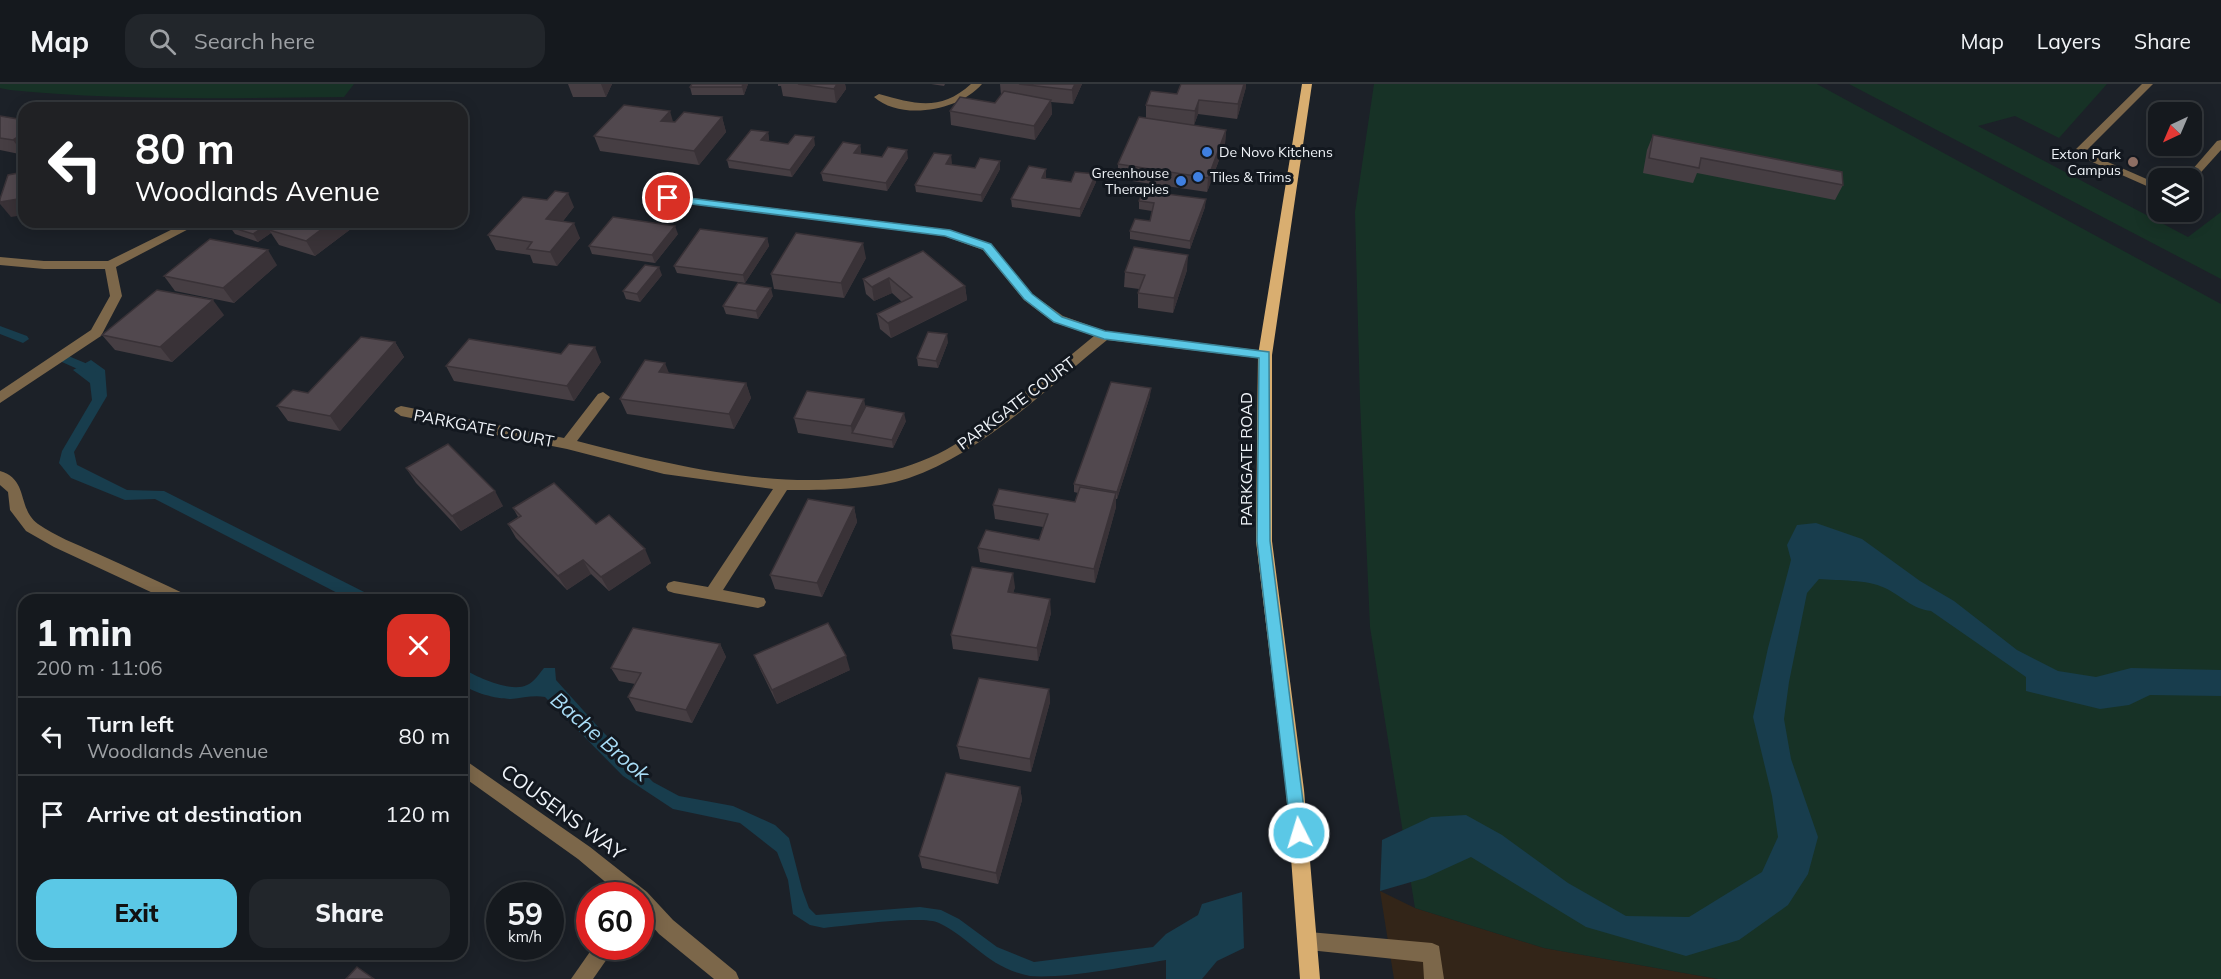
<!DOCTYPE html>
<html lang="en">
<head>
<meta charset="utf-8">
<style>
  :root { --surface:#15191e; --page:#22262b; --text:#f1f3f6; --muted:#9da0a4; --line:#34383c; --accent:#5bc8e6 }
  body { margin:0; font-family:Mulish,sans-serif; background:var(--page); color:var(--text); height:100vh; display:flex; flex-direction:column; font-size:22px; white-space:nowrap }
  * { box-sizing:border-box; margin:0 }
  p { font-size:20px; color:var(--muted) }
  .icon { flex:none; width:33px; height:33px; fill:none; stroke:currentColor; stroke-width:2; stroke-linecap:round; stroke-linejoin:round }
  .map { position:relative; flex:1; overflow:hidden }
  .drawer { position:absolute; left:18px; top:510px; width:450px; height:366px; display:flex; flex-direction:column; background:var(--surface); border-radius:18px; box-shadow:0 3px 15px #0003,0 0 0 2px var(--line) }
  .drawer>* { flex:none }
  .top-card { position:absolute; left:18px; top:18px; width:450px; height:126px; border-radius:18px; box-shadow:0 3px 15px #0003,0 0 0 2px var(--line); background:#202124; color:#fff; overflow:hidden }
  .needle { width:39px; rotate:224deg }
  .fabs { position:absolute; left:2148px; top:18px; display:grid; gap:12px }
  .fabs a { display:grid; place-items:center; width:54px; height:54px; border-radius:12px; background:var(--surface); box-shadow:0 3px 15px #0003,0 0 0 2px var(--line); font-size:30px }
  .speed { position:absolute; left:486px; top:798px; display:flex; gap:12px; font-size:30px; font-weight:700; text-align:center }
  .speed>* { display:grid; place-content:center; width:78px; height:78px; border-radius:50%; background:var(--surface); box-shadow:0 3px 15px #0003,0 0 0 2px var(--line); line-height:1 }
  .speed small { font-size:15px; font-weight:400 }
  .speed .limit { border:9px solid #d22; background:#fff; color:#111 }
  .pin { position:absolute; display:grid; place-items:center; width:51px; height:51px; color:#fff; margin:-26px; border:3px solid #fff; border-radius:50%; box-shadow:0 2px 6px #0007 }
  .me { position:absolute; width:66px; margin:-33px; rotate:355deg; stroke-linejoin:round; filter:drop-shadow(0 0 4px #0008) }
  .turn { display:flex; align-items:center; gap:21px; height:126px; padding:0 18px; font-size:27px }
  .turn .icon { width:78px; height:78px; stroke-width:2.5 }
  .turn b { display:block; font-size:42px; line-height:51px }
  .round { display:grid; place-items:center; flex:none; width:63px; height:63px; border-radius:18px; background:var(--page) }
  .head { display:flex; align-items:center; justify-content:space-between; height:102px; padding:0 18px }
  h1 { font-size:36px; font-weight:800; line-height:45px }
  .action { display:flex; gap:12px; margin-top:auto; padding:12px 18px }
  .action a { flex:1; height:69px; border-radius:18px; background:var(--accent); color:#111; font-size:24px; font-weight:800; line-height:69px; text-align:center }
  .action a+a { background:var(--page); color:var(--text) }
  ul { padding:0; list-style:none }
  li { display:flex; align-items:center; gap:18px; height:78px; padding:0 18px; border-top:2px solid var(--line) }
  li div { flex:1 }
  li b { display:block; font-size:22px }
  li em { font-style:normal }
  header { display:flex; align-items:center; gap:36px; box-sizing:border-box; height:84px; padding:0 30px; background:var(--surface); border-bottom:2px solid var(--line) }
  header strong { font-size:28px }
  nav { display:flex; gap:33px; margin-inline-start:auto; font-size:21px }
  .search { width:420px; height:54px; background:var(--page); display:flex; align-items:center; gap:15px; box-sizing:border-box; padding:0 21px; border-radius:18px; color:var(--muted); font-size:22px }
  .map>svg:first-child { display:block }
  .commercial { fill:#332518 }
  .green { fill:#173226 }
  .water { fill:#183d4d }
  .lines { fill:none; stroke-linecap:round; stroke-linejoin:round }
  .stream { fill:#183d4d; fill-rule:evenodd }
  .minor { fill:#7c674a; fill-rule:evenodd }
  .major { fill:#d9ae70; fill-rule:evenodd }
  .wall { fill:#463e43 }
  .shaded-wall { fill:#393237 }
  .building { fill:#51484e; stroke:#393237; stroke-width:1.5 }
  .route { fill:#5bc8e6; stroke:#3b8296; stroke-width:1.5 }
  .shop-dot { fill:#3f7fe0; stroke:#13181f; stroke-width:2 }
  .education-dot { fill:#8d6e63; stroke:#13181f; stroke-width:2 }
  .labels { text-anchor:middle; stroke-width:6; stroke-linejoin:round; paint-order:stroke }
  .far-poi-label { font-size:14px; fill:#f0f4f9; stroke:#13181f; text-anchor:start }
  .street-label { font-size:16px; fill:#f0f4f9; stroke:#13181f }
  .near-street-label { font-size:20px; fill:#f0f4f9; stroke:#13181f }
  .near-water-label { font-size:21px; font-style:italic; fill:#a9ddf7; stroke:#13181f }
</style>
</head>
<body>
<header>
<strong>Map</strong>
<div class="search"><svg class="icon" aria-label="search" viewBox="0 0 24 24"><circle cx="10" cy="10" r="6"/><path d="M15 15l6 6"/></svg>Search here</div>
<nav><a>Map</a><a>Layers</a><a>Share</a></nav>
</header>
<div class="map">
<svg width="2221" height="895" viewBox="0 0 2221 895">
  <rect width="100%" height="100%" fill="#1c2128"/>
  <polygon class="commercial" points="1380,807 1415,824 1544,864 1718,895 1394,895"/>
  <g class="green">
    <path d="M0,0H354L344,13C233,14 121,17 10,6L0,4Z"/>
    <polygon points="1374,0 1817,0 2221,220 2221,895 1718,895 1544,864 1415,824 1370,543 1360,317 1355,128"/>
    <polygon points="1849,0 2107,0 2059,54 2015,32 1978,42 2188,153 2221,128 2221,195"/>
  </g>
  <g class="water">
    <polygon points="91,276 105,286 107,312 74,368 77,381 127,406 164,407 380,516 351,516 155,415 125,416 71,394 59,379 62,367 92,316 90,299 73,286"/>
    <path d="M1816,439L1862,455L1920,497L1954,517L2017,566L2058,587L2096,593L2131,584L2221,586V612L2150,611L2129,621L2100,625L2026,607V593L1931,527C1912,525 1902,512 1885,504C1866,495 1840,497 1819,495L1807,509L1789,598L1784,635L1791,675L1818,753L1808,790L1788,821L1739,856L1686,872L1586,843L1471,773L1425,794L1380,807L1382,756L1431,733L1466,731L1502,751L1568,799L1626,832L1689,833L1762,788L1778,753L1772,712L1753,633L1768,564L1791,476L1787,461L1797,441Z"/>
    <path d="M462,584C476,593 511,609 527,601C534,598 539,590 544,584H555L556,596L600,645L653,698L679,712L733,722L775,741L789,754L802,805L809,824L816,831L920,823L941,826L959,835L997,863L1034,878L1153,863L1166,850L1198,831L1202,820L1242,808L1244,864L1217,877L1202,895H1166V876C1130,882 1063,895 1030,892C988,884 972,855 939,839C922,831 847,842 824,844L810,841L793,830L788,796L777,768L740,739L673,725L623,692L545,613C533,611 523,614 511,615C497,615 473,609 462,600Z"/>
  </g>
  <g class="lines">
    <g class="stream">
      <polygon points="0,242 27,252 29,255 23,259 0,250"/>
      <polygon points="66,271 90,281 101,294 99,297 91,297 82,287 62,278 60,275"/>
    </g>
    <g class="minor">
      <path d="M971,0H982C959,27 901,37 874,13L879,10C915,20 940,28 971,0Z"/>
      <polygon points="2142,0 2153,0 2085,68 2158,100 2158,107 2072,69"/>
      <polygon points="2221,56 2221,66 2194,96 2185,94 2217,57"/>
      <path d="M668,111L950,146L991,160L1032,210L1063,232L1105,247L1265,267L1272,271L1265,275L1107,256C1049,303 980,370 909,394C874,406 824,406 787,406L723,506L764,514L766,518L764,522L758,524L674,509L668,507L666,503L668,499L674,497L708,503L773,405L664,390L567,365L401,332L394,327L396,324L401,322L564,354L598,310L603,308L610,313L577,357C690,386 847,426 954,361C967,354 979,343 991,334C1026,308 1060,280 1094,252L1053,238L1024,216L983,166L944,152L664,116V112Z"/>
      <polygon points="187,138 202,138 116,183 122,212 101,252 0,319 0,307 91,246 110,212 105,185 44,185 0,181 0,173 44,177 108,177"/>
      <path d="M0,387C29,395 17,425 38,440C55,452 76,460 96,469C127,483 158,497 189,512L191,516H168L54,463L26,447L10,426L8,408L0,401Z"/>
      <polygon points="462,674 590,763 647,808 673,836 736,888 739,895 714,895 659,850 640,828 640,812 622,812 578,775 462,692"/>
      <polygon points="1309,848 1432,859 1439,862 1444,895 1424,895 1423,878 1309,866 1302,864 1299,857 1302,850"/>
      <polygon points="594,862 616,862 593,895 571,895"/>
    </g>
    <polygon class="major" points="1302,0 1312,0 1272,271 1272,457 1304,706 1320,895 1300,895 1286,706 1256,457 1258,271"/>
  </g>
  <g class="wall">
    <polygon points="568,0 612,0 606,13 573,13"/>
    <polygon points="692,0 748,0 744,11 692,11 690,3"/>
    <polygon points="778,0 845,0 846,5 836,19 783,12 781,2 778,2"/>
    <polygon points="931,0 945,0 944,2"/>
    <polygon points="1000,0 1082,0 1073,20 1051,18 1052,30 1035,56 951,41 950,27 995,19 1001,11"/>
    <polygon points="1246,3 1237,35 1198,30 1194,41 1226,46 1225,60 1207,108 1118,95 1118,80 1146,34 1146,21 1177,10"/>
    <polygon points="0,32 24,71 0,66"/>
    <polygon points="722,33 726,48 699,81 600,67 594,52 673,38"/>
    <polygon points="768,48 769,56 768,57 788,60 815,61 792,93 729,84 727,76"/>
    <polygon points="1653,51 1843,101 1835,116 1697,89 1693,99 1643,89 1647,66"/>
    <polygon points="860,61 861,68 860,70 882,73 908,74 887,107 823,97 821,89"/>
    <polygon points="952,79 951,81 975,84 1000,85 982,118 916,108 915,101"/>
    <polygon points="1046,85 1046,94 1071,98 1096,90 1096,98 1080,133 1012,123 1011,115"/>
    <polygon points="1139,117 1205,123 1190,165 1130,155 1130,147 1150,137 1152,127 1139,125"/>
    <polygon points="574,123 563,137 580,154 557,182 533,179 530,171 496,166 488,151"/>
    <polygon points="237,138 360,138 315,172 279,161 271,149 258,158 235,150 230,143"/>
    <polygon points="678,150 655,179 592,170 589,162"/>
    <polygon points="767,154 769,162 745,199 677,189 674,182"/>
    <polygon points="923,167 965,202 967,216 891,254 880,245 877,230 902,218 892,209 874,217 866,210 863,195"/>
    <polygon points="866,174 844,214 774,205 771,190"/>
    <polygon points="277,181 234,219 175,207 164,192"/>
    <polygon points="1187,186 1173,229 1138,224 1138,209 1139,205 1124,203 1125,188"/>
    <polygon points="662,191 640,218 626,215 623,207"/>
    <polygon points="773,212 758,235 726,230 723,222"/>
    <polygon points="224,231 172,278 115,266 102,251"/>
    <polygon points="395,258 404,273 340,347 288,337 277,322 308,309"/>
    <polygon points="948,258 938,284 918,282 917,274"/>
    <polygon points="601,278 574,317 454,297 446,282"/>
    <polygon points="746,299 751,314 734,345 627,330 620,315"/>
    <polygon points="1150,312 1117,415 1116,415 1116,423 1095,499 980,478 978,464 1039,456 1043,443 995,435 993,421 1075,418 1078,409 1074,408 1074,400"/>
    <polygon points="866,322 906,337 893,364 798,349 794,334"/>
    <polygon points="406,384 503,422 461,447 416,399"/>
    <polygon points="854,423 857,438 822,513 775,505 770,491"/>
    <polygon points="513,424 596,440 651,479 609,507 591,490 567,506 516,454 508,440 518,433"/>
    <polygon points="1015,503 1013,509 1051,529 1038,577 953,565 951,551"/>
    <polygon points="720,560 726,573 692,639 636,627 628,613 635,600 619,597 611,584"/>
    <polygon points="754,571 850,586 777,620 760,585"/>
    <polygon points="1049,605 1050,618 1031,688 960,675 957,662"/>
    <polygon points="1020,703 1022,716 998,800 922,784 919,772"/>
  </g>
  <g class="shaded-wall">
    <polygon points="601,0 612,0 606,13"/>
    <polygon points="743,0 748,0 744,11 742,3"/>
    <polygon points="837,0 845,0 846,5 836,19 834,5"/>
    <polygon points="1075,0 1082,0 1073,20 1072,6"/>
    <polygon points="1244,0 1246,0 1246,3 1237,35 1238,20"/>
    <polygon points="1051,16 1052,30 1035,56 1034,42"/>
    <polygon points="1199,16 1198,30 1194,41 1195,27"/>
    <polygon points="670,27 674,41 661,37"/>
    <polygon points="722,33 726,48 699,81 694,67"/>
    <polygon points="1226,46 1225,60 1207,108 1208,94"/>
    <polygon points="768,48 769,56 763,64 761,56"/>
    <polygon points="24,49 24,71 13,56"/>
    <polygon points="814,53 815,61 792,93 790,86"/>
    <polygon points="860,61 861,68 855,77 854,69"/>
    <polygon points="907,66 908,74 887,107 886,99"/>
    <polygon points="951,71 952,79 947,88 946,80"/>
    <polygon points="1000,77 1000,85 982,118 981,111"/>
    <polygon points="1046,85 1046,93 1042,101 1042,94"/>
    <polygon points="1096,90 1096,98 1080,133 1080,125"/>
    <polygon points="568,109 574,123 553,150 546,135"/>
    <polygon points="24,114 24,131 11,133 0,120 0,118"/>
    <polygon points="1206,115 1205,123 1190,165 1190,157"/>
    <polygon points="271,138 282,138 269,146 271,149 258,158 253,150"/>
    <polygon points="331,138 360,138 315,172 306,157"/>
    <polygon points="574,139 580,154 557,182 550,168"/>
    <polygon points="675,142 678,150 655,179 652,171"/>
    <polygon points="767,154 769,162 745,199 743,191"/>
    <polygon points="863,159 866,174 844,214 841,199"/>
    <polygon points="268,166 277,181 234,219 223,204"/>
    <polygon points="1188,171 1187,186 1173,229 1174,214"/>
    <polygon points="659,183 662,191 640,218 637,210"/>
    <polygon points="889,194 892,209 874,217 872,203"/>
    <polygon points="965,202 967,216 891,254 888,239"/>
    <polygon points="771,204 773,212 758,235 756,227"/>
    <polygon points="213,216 224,231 172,278 160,263"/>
    <polygon points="947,250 948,258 938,284 936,277"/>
    <polygon points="395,258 404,273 340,347 330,332"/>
    <polygon points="595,263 601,278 574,317 567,302"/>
    <polygon points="665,279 671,294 659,288"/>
    <polygon points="746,299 751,314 734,345 729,330"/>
    <polygon points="1151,304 1150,312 1117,415 1117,408"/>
    <polygon points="864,315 867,330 852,349 851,342"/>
    <polygon points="904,329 906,337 893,364 892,356"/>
    <polygon points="495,407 503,422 461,447 452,432"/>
    <polygon points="1116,409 1116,423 1095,499 1094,485"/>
    <polygon points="854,423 857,438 822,513 817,499"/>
    <polygon points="645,465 651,479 609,507 601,493"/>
    <polygon points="583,476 591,490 567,506 558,492"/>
    <polygon points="1013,489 1015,503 1009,523 1008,508"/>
    <polygon points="1050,515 1051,529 1038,577 1037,564"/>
    <polygon points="720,560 726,573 692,639 686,626"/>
    <polygon points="846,572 850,586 777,620 772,606"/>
    <polygon points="1049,605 1050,618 1031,688 1030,675"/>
    <polygon points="1020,703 1022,716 998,800 996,789"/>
  </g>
  <g class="building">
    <polygon points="692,0 743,0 742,3 690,3"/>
    <polygon points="798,0 837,0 834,5"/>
    <polygon points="1019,0 1075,0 1072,6"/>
    <polygon points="1181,0 1244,0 1238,20 1199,16 1195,27 1146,21 1151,7 1177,10"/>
    <polygon points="1004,7 1051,16 1034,42 950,27 960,13 995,19"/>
    <polygon points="624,21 670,27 661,37 675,38 684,28 722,33 694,67 594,52"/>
    <polygon points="445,22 445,24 434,24"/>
    <polygon points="0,32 24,36 24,49 13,56 0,54"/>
    <polygon points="1139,33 1226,46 1208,94 1118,80"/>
    <polygon points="751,46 768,48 761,56 788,60 795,51 814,53 790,86 727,76"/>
    <polygon points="1653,51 1842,88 1843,101 1701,74 1699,84 1649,74"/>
    <polygon points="843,58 860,61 854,69 882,73 888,63 907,66 886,99 821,89"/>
    <polygon points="934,69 951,71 946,80 975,84 980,74 1000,77 981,111 915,101"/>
    <polygon points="1029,82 1046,85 1042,94 1071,98 1075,88 1096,90 1080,125 1011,115"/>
    <polygon points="24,88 24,114 0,118 0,115 8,91"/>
    <polygon points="555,107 568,109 546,135 574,139 550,168 527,165 532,158 488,151 523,113 547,116"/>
    <polygon points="1143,107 1206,115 1190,157 1130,147 1135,135 1150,137 1154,119 1139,117"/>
    <polygon points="613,133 675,142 652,171 589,162"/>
    <polygon points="237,138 271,138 253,150 230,143"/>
    <polygon points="280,138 331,138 306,157 269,146"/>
    <polygon points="700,145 767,154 743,191 674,182"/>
    <polygon points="796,149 863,159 841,199 771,190"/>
    <polygon points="210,155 268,166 223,204 164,192"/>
    <polygon points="1134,163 1188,171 1174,214 1138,209 1145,191 1125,188"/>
    <polygon points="923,167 965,202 888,239 877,230 912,213 889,194 872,203 863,195"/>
    <polygon points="645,181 659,183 637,210 623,207"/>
    <polygon points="738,199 771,204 756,227 723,222"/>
    <polygon points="157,206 213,216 160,263 102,251"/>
    <polygon points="928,248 947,250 936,277 917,274"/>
    <polygon points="361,253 395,258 330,332 277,322 293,306 308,309"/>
    <polygon points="469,255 561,270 569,260 595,263 567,302 446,282"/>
    <polygon points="645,276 665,279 659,288 746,299 729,330 620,315"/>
    <polygon points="1111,298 1151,304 1117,408 1074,400"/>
    <polygon points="807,307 864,315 851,342 794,334"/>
    <polygon points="866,322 904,329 892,356 852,349"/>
    <polygon points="448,360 495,407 452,432 406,384"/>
    <polygon points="554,399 596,440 609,431 645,465 601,493 583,476 558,492 508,440 521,432 513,424"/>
    <polygon points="1080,403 1116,409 1094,485 978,464 986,446 1039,456 1048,430 993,421 999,405 1075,418"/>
    <polygon points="808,415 854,423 817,499 770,491"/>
    <polygon points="972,483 1013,489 1008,508 1050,515 1037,564 951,551"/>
    <polygon points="828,539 846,572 772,606 754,571"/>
    <polygon points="633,544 720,560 686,626 628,613 641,589 611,584"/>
    <polygon points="979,594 1049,605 1030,675 957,662"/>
    <polygon points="946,689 1020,703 996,789 919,772"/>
    <polygon points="357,883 374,895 346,895"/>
  </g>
  <polygon class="route" points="664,111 950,146 991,160 1032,210 1062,233 1105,247 1269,268 1270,457 1307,749 1305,755 1299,757 1293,755 1291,749 1257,457 1259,274 1104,255 1054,238 1024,215 983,165 945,152 668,117 664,116"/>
  <g class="shop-dot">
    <circle cx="1207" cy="68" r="6"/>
    <circle cx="1198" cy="93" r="6"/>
    <circle cx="1181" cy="97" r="6"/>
  </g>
  <circle class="education-dot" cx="2133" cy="78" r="6"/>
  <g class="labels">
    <g class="far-poi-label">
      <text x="1219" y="73">De Novo Kitchens</text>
      <text x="2121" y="75" text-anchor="end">Exton Park<tspan x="2121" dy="16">Campus</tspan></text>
      <text x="1169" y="94" text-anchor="end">Greenhouse<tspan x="1169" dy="16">Therapies</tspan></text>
      <text x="1210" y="98">Tiles &amp; Trims</text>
    </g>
    <g class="street-label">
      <text transform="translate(1016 319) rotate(-37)" y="6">PARKGATE COURT</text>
      <text transform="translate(484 344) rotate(11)" y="6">PARKGATE COURT</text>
      <text transform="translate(1246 375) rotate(-90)" y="6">PARKGATE ROAD</text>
    </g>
    <g class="near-street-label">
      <text transform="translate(563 728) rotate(36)" y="7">COUSENS WAY</text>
    </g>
    <g class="near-water-label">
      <text transform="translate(600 653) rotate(41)" y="7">Bache Brook</text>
    </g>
  </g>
</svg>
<div class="fabs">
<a><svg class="needle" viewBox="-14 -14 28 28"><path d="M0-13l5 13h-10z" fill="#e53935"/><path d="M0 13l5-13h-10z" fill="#9da0a4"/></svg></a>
<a><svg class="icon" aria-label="layers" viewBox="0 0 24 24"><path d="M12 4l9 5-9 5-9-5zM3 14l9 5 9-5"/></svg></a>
</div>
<div class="speed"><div>59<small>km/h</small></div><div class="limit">60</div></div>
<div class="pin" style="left:668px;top:114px;background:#d93025"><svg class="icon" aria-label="arrive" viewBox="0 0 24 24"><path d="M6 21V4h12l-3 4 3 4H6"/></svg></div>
<svg class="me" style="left:1299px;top:749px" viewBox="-20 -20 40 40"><circle r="17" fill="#5bc8e6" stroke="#fff" stroke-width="3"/><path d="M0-11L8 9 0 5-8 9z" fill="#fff"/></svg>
<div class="top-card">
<div class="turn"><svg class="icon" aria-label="left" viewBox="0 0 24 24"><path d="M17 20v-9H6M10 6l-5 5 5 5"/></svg><div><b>80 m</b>Woodlands Avenue</div></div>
</div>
<section class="drawer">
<div class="head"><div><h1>1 min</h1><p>200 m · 11:06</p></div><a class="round" style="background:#d93025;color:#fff"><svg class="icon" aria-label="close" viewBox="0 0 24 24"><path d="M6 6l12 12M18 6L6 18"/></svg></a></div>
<ul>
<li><svg class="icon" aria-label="left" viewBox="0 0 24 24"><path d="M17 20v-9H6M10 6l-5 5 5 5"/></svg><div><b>Turn left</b><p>Woodlands Avenue</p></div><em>80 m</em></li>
<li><svg class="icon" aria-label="arrive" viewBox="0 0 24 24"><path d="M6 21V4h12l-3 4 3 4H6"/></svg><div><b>Arrive at destination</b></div><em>120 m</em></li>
</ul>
<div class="action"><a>Exit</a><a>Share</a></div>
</section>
</div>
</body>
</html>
